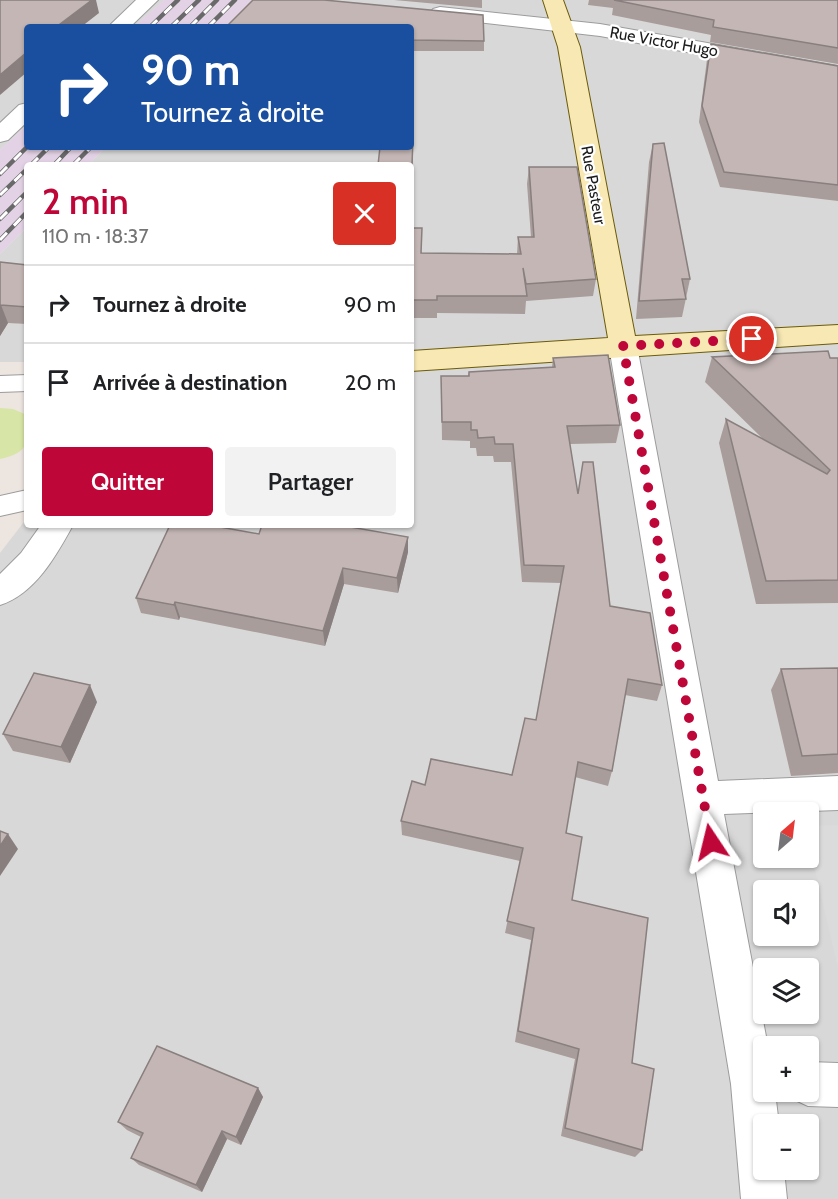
<!DOCTYPE html>
<html lang="fr">
<head>
<meta charset="utf-8">
<style>
  :root { --surface:#fff; --page:#f2f2f2; --text:#202124; --muted:#757577; --line:#e0e0e0; --accent:#bf0639 }
  body { margin:0; font-family:Cabin,sans-serif; background:var(--page); color:var(--text); height:100vh; display:flex; flex-direction:column; font-size:22px; white-space:nowrap }
  * { box-sizing:border-box; margin:0 }
  p { font-size:20px; color:var(--muted) }
  .icon { flex:none; width:33px; height:33px; fill:none; stroke:currentColor; stroke-width:2; stroke-linecap:round; stroke-linejoin:round }
  .map { position:relative; flex:1; overflow:hidden }
  .panel { position:absolute; left:24px; top:162px; width:390px; height:366px; display:flex; flex-direction:column; background:var(--surface); border-radius:6px; box-shadow:0 2px 4px #0004 }
  .panel>* { flex:none }
  .top-card { position:absolute; left:24px; top:24px; width:390px; height:126px; border-radius:6px; box-shadow:0 2px 4px #0004; background:#1a4fa0; color:#fff; overflow:hidden }
  .needle { width:39px; rotate:28deg }
  .fabs { position:absolute; left:753px; top:802px; display:grid; gap:12px }
  .fabs a { display:grid; place-items:center; width:66px; height:66px; border-radius:6px; background:var(--surface); box-shadow:0 2px 4px #0004; font-size:30px }
  .pin { position:absolute; display:grid; place-items:center; width:51px; height:51px; color:#fff; margin:-26px; border:3px solid #fff; border-radius:50%; box-shadow:0 2px 6px #0007 }
  .me { position:absolute; width:66px; margin:-33px; rotate:350deg; stroke-linejoin:round; filter:drop-shadow(0 0 4px #0008) }
  .turn { display:flex; align-items:center; gap:21px; height:126px; padding:0 18px; font-size:27px }
  .turn .icon { width:78px; height:78px; stroke-width:2.5 }
  .turn b { display:block; font-size:42px; line-height:51px }
  .round { display:grid; place-items:center; flex:none; width:63px; height:63px; border-radius:6px; background:var(--page) }
  .head { display:flex; align-items:center; justify-content:space-between; height:102px; padding:0 18px }
  h1 { font-size:36px; font-weight:600; line-height:45px; color:var(--accent) }
  .action { display:flex; gap:12px; margin-top:auto; padding:12px 18px }
  .action a { flex:1; height:69px; border-radius:6px; background:var(--accent); color:#fff; font-size:24px; font-weight:600; line-height:69px; text-align:center }
  .action a+a { background:var(--page); color:var(--text) }
  ul { padding:0; list-style:none }
  li { display:flex; align-items:center; gap:18px; height:78px; padding:0 18px; border-top:2px solid var(--line) }
  li div { flex:1 }
  li b { display:block; font-size:22px }
  li em { font-style:normal }
  .map>svg:first-child { display:block }
  .residential { fill:#d9d8d8; fill-rule:evenodd }
  .industrial { fill:#e3d2e5 }
  .grass { fill:#d7e6a6 }
  .parking { fill:#dbdbdb }
  .lines { fill:none; stroke-linecap:round; stroke-linejoin:round }
  .lane-casing { stroke:#9c9c9c; stroke-width:2 }
  .street-casing { stroke:#9c9c9c; stroke-width:2 }
  .secondary-casing { stroke:#6c5b08; stroke-width:2 }
  .lane { fill:#fff; fill-rule:evenodd }
  .street { fill:#fff; fill-rule:evenodd }
  .secondary { fill:#f7e8b4; fill-rule:evenodd }
  .rail-casing { stroke:#696969; stroke-width:4.5 }
  .rail { stroke:#fff; stroke-width:3; stroke-dasharray:10; stroke-linecap:butt }
  .wall { fill:#a89d9b }
  .shaded-wall { fill:#887f7e }
  .building { fill:#c3b6b4; stroke:#887f7e; stroke-width:1.5 }
  .route { stroke:#bf0639; stroke-width:10; stroke-dasharray:0 18 }
  .labels { text-anchor:middle; stroke-width:4.5; stroke-linejoin:round; paint-order:stroke }
  .far-street-label { font-size:16px; fill:#1b1b1b; stroke:#fff }
</style>
</head>
<body>
<div class="map">
<svg width="838" height="1199" viewBox="0 0 838 1199">
  <rect width="100%" height="100%" fill="#ece5e0"/>
  <g class="residential">
    <polygon points="0,0 164,0 134,27 27,27 27,125 0,150"/>
    <path d="M252,0H838V1199H0V553L27,518V525H411V165H88L106,147H411V27H225ZM764,813H808V858H764ZM764,891H808V936H764ZM764,969H808V1014H764ZM764,1047H808V1092H764ZM764,1125H808V1170H764Z"/>
    <polygon points="27,227 27,362 0,362 0,254"/>
  </g>
  <g class="industrial">
    <polygon points="164,0 252,0 225,27 134,27"/>
    <polygon points="27,125 27,147 106,147 88,165 27,165 27,227 0,254 0,150"/>
  </g>
  <path class="grass" d="M0,408L13,409L27,415C27,443 31,452 0,459Z"/>
  <polygon class="parking" points="838,825 838,968 809,844 808,826"/>
  <g class="lines">
    <defs>
      <g id="lane">
        <polygon points="27,375 27,391 0,392 0,376"/>
        <polygon points="27,490 27,510 0,516 0,496"/>
      </g>
      <g id="street">
        <polygon points="136,0 158,0 130,27 108,27"/>
        <polygon points="440,7 600,24 838,66 838,80 600,36 433,17 430,13 433,9"/>
        <polygon points="27,103 27,122 8,140 0,142 0,123 19,105"/>
        <polygon points="623,337 633,339 637,346 718,781 838,776 838,810 724,814 768,1047 764,1047 764,1092 775,1092 779,1125 764,1125 764,1170 784,1170 787,1199 741,1199 731,1084 609,346 613,339"/>
        <path d="M41,525H73C56,556 35,594 0,605V574L21,553Z"/>
        <polygon points="808,1062 838,1063 838,1107 808,1106 793,1099 790,1092 808,1092"/>
      </g>
      <polygon id="secondary" points="543,0 563,0 580,47 635,336 838,325 838,343 411,371 411,351 608,338 558,47"/>
    </defs>
    <use href="#lane" class="lane-casing"/>
    <use href="#street" class="street-casing"/>
    <use href="#secondary" class="secondary-casing"/>
    <use href="#lane" class="lane"/>
    <use href="#street" class="street"/>
    <use href="#secondary" class="secondary"/>
    <defs>
      <g id="rail">
        <polyline points="150,27 178,0"/>
        <polyline points="171,27 199,0"/>
        <polyline points="190,27 217,0"/>
        <polyline points="208,27 235,0"/>
        <polyline points="31,165 49,147"/>
        <polyline points="54,165 71,147"/>
        <polyline points="73,165 91,147"/>
        <polyline points="0,174 27,147"/>
        <polyline points="0,195 27,169"/>
        <polyline points="0,219 27,192"/>
        <polyline points="0,240 27,212"/>
      </g>
    </defs>
    <use href="#rail" class="rail-casing"/>
    <use href="#rail" class="rail"/>
  </g>
  <g class="wall">
    <polygon points="394,0 482,0 482,8"/>
    <polygon points="589,0 838,0 838,64 710,42 711,35 612,15 613,8 588,5"/>
    <polygon points="411,27 484,41 484,51 411,51"/>
    <polygon points="711,44 838,66 838,201 720,187 699,122 707,59"/>
    <polygon points="653,144 690,279 682,317 636,319 649,162"/>
    <polygon points="529,167 596,279 593,296 526,301 525,314 437,313 437,318 411,318 411,228 422,253 517,254 518,237 531,237 527,184"/>
    <polygon points="0,262 27,265 27,324 8,323 0,336"/>
    <polygon points="712,357 838,358 838,603 756,604 719,443 726,419 764,440 705,382"/>
    <polygon points="553,358 620,425 616,443 570,444 578,494 610,606 662,685 657,701 625,695 612,771 608,786 575,777 566,833 572,900 632,1063 642,1150 635,1157 561,1136 575,1059 515,1042 531,940 505,933 520,861 402,835 401,821 425,785 512,775 536,720 561,583 522,582 511,462 494,462 493,456 477,456 476,448 470,448 470,441 442,440 441,376 468,376 469,372 552,367"/>
    <polygon points="259,534 408,537 408,552 398,593 344,584 325,646 180,617 179,620 141,613 136,598"/>
    <polygon points="838,668 838,773 791,776 771,690 781,669"/>
    <polygon points="97,702 70,763 13,751 3,734"/>
    <polygon points="258,1088 263,1097 241,1145 227,1139 202,1192 139,1165 131,1158 141,1137 127,1130 118,1122"/>
  </g>
  <g class="shaded-wall">
    <polygon points="92,0 96,0 99,13 81,27 56,27"/>
    <polygon points="27,52 27,72 0,95 0,75"/>
    <polygon points="413,141 413,159 411,205 411,185"/>
    <polygon points="1,305 8,323 0,336 0,307"/>
    <polygon points="408,537 408,552 398,593 397,578"/>
    <polygon points="343,568 344,584 325,646 323,631"/>
    <polygon points="175,602 180,617 179,620 174,605"/>
    <polygon points="90,685 97,702 70,763 61,747"/>
    <polygon points="8,834 18,849 0,876 0,846"/>
    <polygon points="258,1088 263,1097 241,1145 236,1137"/>
    <polygon points="222,1131 227,1139 202,1192 196,1185"/>
  </g>
  <g class="building">
    <polygon points="0,0 92,0 56,27 27,27 27,52 0,75"/>
    <polygon points="253,0 324,0 483,15 484,41 411,40 411,27 226,27"/>
    <polygon points="614,0 838,0 838,48 713,27 714,20"/>
    <polygon points="711,44 838,66 838,185 724,172 702,106"/>
    <polygon points="411,141 413,141 411,185 411,165 378,165 380,147 411,147"/>
    <polygon points="664,143 690,279 682,279 686,299 639,301 653,144"/>
    <polygon points="529,167 577,167 596,279 526,284 523,268 527,296 437,296 437,300 411,300 411,228 422,228 421,253 521,254 518,237 534,237"/>
    <polygon points="0,262 27,265 27,307 1,305 0,307"/>
    <polygon points="828,351 830,358 838,358 838,580 766,581 726,419 827,474 830,470 712,357"/>
    <polygon points="608,355 620,425 567,426 578,494 583,462 593,462 610,606 650,613 662,685 628,679 612,771 578,762 566,833 582,837 572,900 648,918 632,1063 654,1069 642,1150 565,1128 579,1049 518,1031 534,928 507,921 523,848 401,821 412,781 425,785 431,759 512,775 525,718 536,720 564,566 524,565 513,444 495,444 494,437 478,438 477,430 471,430 471,422 442,422 441,376 469,376 469,372 555,367 553,358"/>
    <polygon points="170,525 209,525 259,534 262,525 339,525 408,537 397,578 343,568 323,631 175,602 174,605 136,598"/>
    <polygon points="838,668 838,754 802,756 781,669"/>
    <polygon points="34,673 90,685 61,747 3,734"/>
    <polygon points="0,831 8,834 0,846"/>
    <polygon points="157,1046 258,1088 236,1137 222,1131 196,1185 131,1158 143,1133 118,1122"/>
  </g>
  <g class="lines">
    <polyline class="route" points="711,842 623,346 752,339"/>
  </g>
  <g class="labels">
    <g class="far-street-label">
      <text transform="translate(664 41) rotate(10)" y="6">Rue Victor Hugo</text>
      <text transform="translate(594 185) rotate(80)" y="6">Rue Pasteur</text>
    </g>
  </g>
</svg>
<div class="fabs">
<a><svg class="needle" viewBox="-14 -14 28 28"><path d="M0-13l5 13h-10z" fill="#e53935"/><path d="M0 13l5-13h-10z" fill="#757577"/></svg></a>
<a><svg class="icon" aria-label="sound" viewBox="0 0 24 24"><path d="M4 9h4l5-4v14l-5-4H4zM17 9q2 3 0 6"/></svg></a>
<a><svg class="icon" aria-label="layers" viewBox="0 0 24 24"><path d="M12 4l9 5-9 5-9-5zM3 14l9 5 9-5"/></svg></a>
<a>+</a>
<a>−</a>
</div>
<div class="pin" style="left:752px;top:339px;background:#d93025"><svg class="icon" aria-label="arrive" viewBox="0 0 24 24"><path d="M6 21V4h12l-3 4 3 4H6"/></svg></div>
<svg class="me" style="left:711px;top:842px" viewBox="-20 -20 40 40"><path d="M0-17L14 15 0 8-14 15z" fill="#bf0639" stroke="#fff" stroke-width="4"/></svg>
<div class="top-card">
<div class="turn"><svg class="icon" aria-label="right" viewBox="0 0 24 24"><path d="M7 20v-9h11M14 6l5 5-5 5"/></svg><div><b>90 m</b>Tournez à droite</div></div>
</div>
<section class="panel">
<div class="head"><div><h1>2 min</h1><p>110 m · 18:37</p></div><a class="round" style="background:#d93025;color:#fff"><svg class="icon" aria-label="close" viewBox="0 0 24 24"><path d="M6 6l12 12M18 6L6 18"/></svg></a></div>
<ul>
<li><svg class="icon" aria-label="right" viewBox="0 0 24 24"><path d="M7 20v-9h11M14 6l5 5-5 5"/></svg><div><b>Tournez à droite</b></div><em>90 m</em></li>
<li><svg class="icon" aria-label="arrive" viewBox="0 0 24 24"><path d="M6 21V4h12l-3 4 3 4H6"/></svg><div><b>Arrivée à destination</b></div><em>20 m</em></li>
</ul>
<div class="action"><a>Quitter</a><a>Partager</a></div>
</section>
</div>
</body>
</html>
